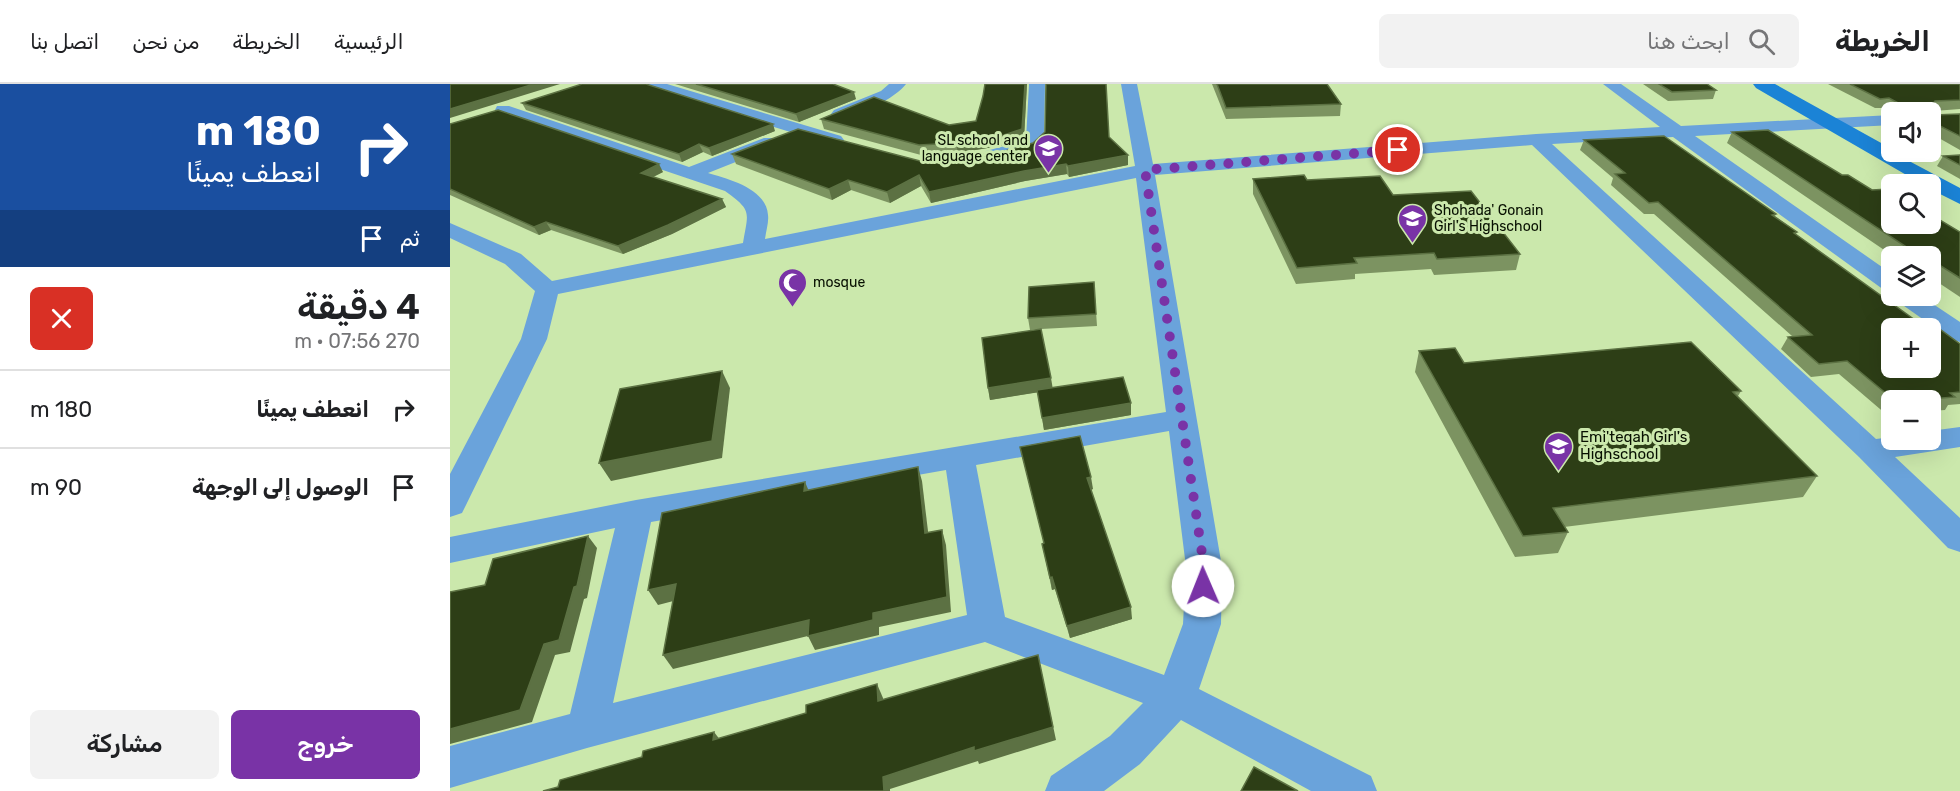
<!DOCTYPE html>
<html lang="ar">
<head>
<meta charset="utf-8">
<style>
  :root { --surface:#fff; --page:#f2f2f2; --text:#202124; --muted:#757577; --line:#e0e0e0; --accent:#7933a6 }
  body { margin:0; font-family:Rubik,"Noto Naskh Arabic",sans-serif; background:var(--page); color:var(--text); direction:rtl; height:100vh; display:flex; flex-direction:column; font-size:22px; white-space:nowrap }
  * { box-sizing:border-box; margin:0 }
  p { font-size:20px; color:var(--muted) }
  .icon { flex:none; width:33px; height:33px; fill:none; stroke:currentColor; stroke-width:2; stroke-linecap:round; stroke-linejoin:round }
  .map { position:relative; flex:1; overflow:hidden; direction:ltr }
  .drawer { display:flex; flex-direction:column; background:var(--surface); width:450px }
  .drawer>* { flex:none }
  .guide { background:#1a4fa0; color:#fff; overflow:hidden }
  .fabs { position:absolute; left:1431px; top:18px; display:grid; gap:12px }
  .fabs a { display:grid; place-items:center; width:60px; height:60px; border-radius:9px; background:var(--surface); box-shadow:0 6px 24px #0002; font-size:30px }
  .pin { position:absolute; display:grid; place-items:center; width:51px; height:51px; color:#fff; margin:-26px; border:3px solid #fff; border-radius:50%; box-shadow:0 2px 6px #0007 }
  .me { position:absolute; width:66px; margin:-33px; rotate:359deg; stroke-linejoin:round; filter:drop-shadow(0 0 4px #0008) }
  .turn { display:flex; align-items:center; gap:21px; height:126px; padding:0 30px; font-size:27px }
  .turn .icon { width:78px; height:78px; stroke-width:2.5 }
  .turn b { display:block; font-size:42px; line-height:51px }
  .then { display:flex; align-items:center; height:57px; padding:0 30px; background:#0003; gap:12px; font-size:22px }
  .round { display:grid; place-items:center; flex:none; width:63px; height:63px; border-radius:9px; background:var(--page) }
  .summary { display:flex; align-items:center; justify-content:space-between; height:102px; padding:0 30px }
  h1 { font-size:36px; font-weight:600; line-height:45px }
  .action { display:flex; gap:12px; margin-top:auto; padding:12px 30px }
  .action a { flex:1; height:69px; border-radius:9px; background:var(--accent); color:#fff; font-size:24px; font-weight:600; line-height:69px; text-align:center }
  .action a+a { background:var(--page); color:var(--text) }
  ul { padding:0; list-style:none }
  li { display:flex; align-items:center; gap:18px; height:78px; padding:0 30px; border-top:2px solid var(--line) }
  li div { flex:1 }
  li b { display:block; font-size:22px }
  li em { font-style:normal }
  header { display:flex; align-items:center; gap:36px; box-sizing:border-box; height:84px; padding:0 30px; background:var(--surface); border-bottom:2px solid var(--line) }
  header strong { font-size:28px }
  nav { display:flex; gap:33px; margin-inline-start:auto; font-size:21px }
  .search { width:420px; height:54px; background:var(--page); display:flex; align-items:center; gap:15px; box-sizing:border-box; padding:0 21px; border-radius:9px; color:var(--muted); font-size:22px }
  main { display:flex; flex:1; min-height:0 }
  .map>svg:first-child { display:block }
  .lines { fill:none; stroke-linecap:round; stroke-linejoin:round }
  .minor { fill:#6aa3db; fill-rule:evenodd }
  .secondary { fill:#1b83d6; fill-rule:evenodd }
  .wall { fill:#7c9361 }
  .shaded-wall { fill:#5c7143 }
  .building { fill:#2d3e16; stroke:#5c7143; stroke-width:1.5 }
  .route { stroke:#7933a6; stroke-width:10; stroke-dasharray:0 18 }
  .labels { text-anchor:middle; stroke-width:6; stroke-linejoin:round; paint-order:stroke }
  .far-poi-label { font-size:14px; fill:#070f00; stroke:#cbe8ac; text-anchor:start }
  .poi-label { font-size:15px; fill:#070f00; stroke:#cbe8ac; text-anchor:start }
</style>
</head>
<body>
<header>
<strong>الخريطة</strong>
<div class="search"><svg class="icon" aria-label="search" viewBox="0 0 24 24"><circle cx="10" cy="10" r="6"/><path d="M15 15l6 6"/></svg>ابحث هنا</div>
<nav><a>الرئيسية</a><a>الخريطة</a><a>من نحن</a><a>اتصل بنا</a></nav>
</header>
<main>
<div class="map">
<svg width="1510" height="707" viewBox="0 0 1510 707">
  <rect width="100%" height="100%" fill="#cbe8ac"/>
  <g class="lines">
    <g class="minor">
      <polygon points="192,0 217,0 391,52 394,56 391,60 379,60 194,3"/>
      <path d="M439,0H456C446,14 401,38 384,34L381,30L384,26L431,7Z"/>
      <polygon points="579,0 595,0 594,58 584,67 543,77 536,75 534,71 536,67 576,56"/>
      <path d="M671,0H687L703,80L1086,50L1210,43L1153,0H1171L1231,42L1442,31V41L1245,52L1442,190V208L1434,206L1223,53L1102,60L1426,355L1442,353V356H1480V347L1510,343V363L1445,373L1510,434V468L1498,464L1409,373L1082,61L705,91L772,483L771,540L749,605L921,692L927,707H861L731,636L690,680L654,707H595L601,692L660,652L693,619L535,558L137,664L0,704V662L120,630L165,444L0,479V453L186,416L716,328L686,94L108,210L97,255L16,421L12,429L0,433V390L71,255L85,207L55,180L0,154V139L71,170L102,197L293,159C298,128 303,127 275,107L47,30L45,26L47,22H59L239,83L314,54H326L329,58L326,62L258,89C278,95 316,104 318,131C319,138 316,147 315,155L685,82ZM719,347L736,483L733,540L714,591L555,533L526,381ZM496,386L517,531L163,619L201,438Z"/>
      <polygon points="1444,212 1471,212 1510,238 1510,258 1501,255 1447,217"/>
    </g>
    <polygon class="secondary" points="1303,0 1325,0 1442,65 1442,68 1510,104 1510,120 1480,105 1480,100 1472,100 1306,4"/>
  </g>
  <g class="wall">
    <polygon points="225,0 383,0 406,15 349,38"/>
    <polygon points="535,0 577,0 574,54 555,61 508,69 471,71 374,45 371,35 499,41 526,37 533,12"/>
    <polygon points="762,0 877,0 891,20 890,32 776,35"/>
    <polygon points="1193,0 1257,0 1266,6 1263,15 1218,17"/>
    <polygon points="1378,0 1510,0 1510,25 1484,27 1484,31 1510,30 1510,66 1480,49 1480,28 1443,28 1434,24 1425,24"/>
    <polygon points="72,19 325,47 262,72 253,68 232,78 76,26"/>
    <polygon points="0,40 213,88 203,93 272,115 276,123 222,150 173,170 101,146 89,151 0,111"/>
    <polygon points="595,48 659,53 678,81 619,93 617,90 575,97 481,119 471,102 440,119 401,106 382,116 286,80 282,70 470,77 548,69 583,59"/>
    <polygon points="1282,48 1392,91 1510,148 1510,213 1483,195 1480,195 1480,172 1443,172 1277,59"/>
    <polygon points="1134,56 1326,130 1325,132 1347,148 1346,150 1442,244 1510,260 1510,320 1498,321 1495,326 1480,327 1480,316 1442,316 1442,331 1437,331 1389,290 1361,293 1331,265 1338,253 1342,252 1204,130 1194,130 1161,101 1163,94 1130,66"/>
    <polygon points="1510,71 1510,95 1487,82 1493,72"/>
    <polygon points="803,95 857,96 943,111 1070,170 1066,186 984,191 981,185 905,190 905,195 846,200 803,110"/>
    <polygon points="644,198 647,242 591,245 602,304 681,319 681,331 594,346 588,308 540,316 538,304 590,245 580,246 578,234"/>
    <polygon points="969,267 1014,279 1291,307 1288,312 1367,392 1353,413 1114,443 1118,448 1108,469 1065,473 965,288"/>
    <polygon points="570,363 643,405 641,406 682,535 620,554 605,505 602,506 592,460 594,459"/>
  </g>
  <g class="shaded-wall">
    <polygon points="84,0 110,0 0,34 0,25"/>
    <polygon points="575,0 577,0 574,54 555,61 508,69 506,59"/>
    <polygon points="404,8 406,15 349,38 346,30"/>
    <polygon points="323,40 325,47 262,72 259,64"/>
    <polygon points="249,60 253,68 232,78 229,70"/>
    <polygon points="678,71 678,81 619,93 618,82"/>
    <polygon points="209,80 213,88 195,97 191,89"/>
    <polygon points="616,80 617,90 575,97 481,119 479,108 574,87"/>
    <polygon points="469,91 471,102 440,119 437,108"/>
    <polygon points="398,96 401,106 382,116 379,105"/>
    <polygon points="272,115 276,123 222,150 173,170 168,162"/>
    <polygon points="96,138 101,146 89,151 84,143"/>
    <polygon points="272,287 280,304 272,374 161,397 149,379"/>
    <polygon points="601,294 603,306 540,316 538,304"/>
    <polygon points="681,319 681,331 594,346 592,334"/>
    <polygon points="468,383 472,397 480,464 475,449"/>
    <polygon points="641,393 643,405 639,406 637,394"/>
    <polygon points="355,398 361,412 354,407"/>
    <polygon points="492,446 496,461 501,528 429,543 429,551 365,566 358,552 423,529"/>
    <polygon points="138,452 147,464 137,514 134,515 120,568 105,571 82,638 0,660 0,645 94,560"/>
    <polygon points="602,493 605,505 602,506 600,494"/>
    <polygon points="226,500 235,514 208,521 198,506"/>
    <polygon points="681,523 682,535 620,554 617,542"/>
    <polygon points="359,536 366,550 223,585 213,571"/>
    <polygon points="588,571 606,656 529,680 528,677 440,705 440,707 434,707 433,693"/>
    <polygon points="427,600 433,614 434,631 428,617"/>
    <polygon points="264,648 274,661 263,656"/>
  </g>
  <g class="building">
    <polygon points="0,0 84,0 0,25"/>
    <polygon points="132,0 196,0 323,40 259,64 249,60 229,70 72,19"/>
    <polygon points="246,0 383,0 404,8 346,30"/>
    <polygon points="535,0 575,0 572,45 554,51 506,59 469,61 371,35 424,13 499,41 526,37 533,12"/>
    <polygon points="596,0 656,0 659,53 678,71 618,82 616,80 574,87 479,108 469,91 437,108 398,96 379,105 282,70 348,45 470,77 548,69 583,59 595,48"/>
    <polygon points="767,0 877,0 891,20 776,24"/>
    <polygon points="1209,0 1257,0 1266,6 1222,8"/>
    <polygon points="1400,0 1510,0 1510,16 1485,17 1483,20 1484,31 1510,30 1510,52 1480,37 1480,28 1465,28 1439,14 1430,15"/>
    <polygon points="48,26 209,80 191,89 272,115 218,141 168,162 96,138 84,143 0,105 0,40"/>
    <polygon points="1318,46 1392,91 1398,91 1422,106 1439,105 1442,106 1442,140 1480,140 1480,130 1510,148 1510,194 1491,182 1485,183 1480,180 1480,172 1470,172 1282,48"/>
    <polygon points="1214,52 1326,130 1322,131 1347,148 1344,149 1476,244 1442,244 1442,284 1480,284 1480,246 1491,246 1510,260 1510,308 1500,309 1505,313 1467,316 1444,316 1397,277 1369,280 1338,253 1362,251 1208,118 1199,119 1165,90 1175,89 1134,56"/>
    <polygon points="1510,71 1510,81 1493,72"/>
    <polygon points="854,91 857,96 930,92 943,111 1021,107 1070,170 987,175 984,169 904,174 907,179 847,184 803,95"/>
    <polygon points="644,198 646,230 578,234 579,203"/>
    <polygon points="591,245 601,294 538,304 532,254"/>
    <polygon points="1241,258 1291,307 1283,308 1367,392 1103,424 1118,448 1073,452 969,267 1005,264 1014,279"/>
    <polygon points="272,287 262,357 149,379 170,305"/>
    <polygon points="673,293 681,319 592,334 587,306"/>
    <polygon points="630,352 641,393 637,394 681,523 617,542 602,493 600,494 592,460 594,459 570,363"/>
    <polygon points="468,383 475,449 492,446 497,513 423,529 423,536 358,552 359,536 213,571 226,500 198,506 212,429 355,398 354,407"/>
    <polygon points="138,452 127,502 124,503 109,556 94,560 70,626 0,645 0,508 35,501 43,475"/>
    <polygon points="588,571 603,643 524,667 524,663 433,693 434,707 93,707 108,703 110,696 192,673 193,667 264,648 263,656 356,629 356,621 427,600 428,617"/>
    <polygon points="804,683 848,707 791,707"/>
  </g>
  <g class="lines">
    <polyline class="route" points="753,502 754,483 695,86 948,66"/>
  </g>
  <defs>
    <symbol id="school-pin" viewBox="-11 -11 22 30"><path d="M0 17L-7.5 6A9.5 9.5 0 1 1 7.5 6Z" fill="#7933a6" stroke="#cbe8ac"/><path d="M0-5L7-2L0 1L-7-2ZM-4 1L0 2.5L4 1V4Q0 6-4 4Z" fill="#fff"/></symbol>
    <symbol id="mosque-pin" viewBox="-11 -11 22 30"><path d="M0 17L-7.5 6A9.5 9.5 0 1 1 7.5 6Z" fill="#7933a6" stroke="#cbe8ac"/><path d="M3.5-4.9A6 6 0 1 0 3.5 4.9A5 5 0 1 1 3.5-4.9Z" fill="#fff"/></symbol>
  </defs>
  <g fill-rule="evenodd">
    <use href="#school-pin" x="582" y="48" width="33" height="45"/>
    <use href="#school-pin" x="946" y="118" width="33" height="45"/>
    <use href="#mosque-pin" x="326" y="182" width="33" height="45"/>
    <use href="#school-pin" x="1092" y="346" width="33" height="45"/>
  </g>
  <g class="labels">
    <g class="far-poi-label">
      <text x="578" y="61" text-anchor="end">SL school and<tspan x="578" dy="16">language center</tspan></text>
      <text x="984" y="131">Shohada' Gonain<tspan x="984" dy="16">Girl's Highschool</tspan></text>
      <text x="363" y="203">mosque</text>
    </g>
    <g class="poi-label">
      <text x="1130" y="358">Emi'teqah Girl's<tspan x="1130" dy="17">Highschool</tspan></text>
    </g>
  </g>
</svg>
<div class="fabs">
<a><svg class="icon" aria-label="sound" viewBox="0 0 24 24"><path d="M4 9h4l5-4v14l-5-4H4zM17 9q2 3 0 6"/></svg></a>
<a><svg class="icon" aria-label="search" viewBox="0 0 24 24"><circle cx="10" cy="10" r="6"/><path d="M15 15l6 6"/></svg></a>
<a><svg class="icon" aria-label="layers" viewBox="0 0 24 24"><path d="M12 4l9 5-9 5-9-5zM3 14l9 5 9-5"/></svg></a>
<a>+</a>
<a>−</a>
</div>
<div class="pin" style="left:948px;top:66px;background:#d93025"><svg class="icon" aria-label="arrive" viewBox="0 0 24 24"><path d="M6 21V4h12l-3 4 3 4H6"/></svg></div>
<svg class="me" style="left:753px;top:502px" viewBox="-20 -20 40 40"><circle r="19" fill="#fff"/><path d="M0-13L10 11 0 6-10 11z" fill="#7933a6"/></svg>
</div>
<section class="drawer">
<div class="guide">
<div class="turn"><svg class="icon" aria-label="right" viewBox="0 0 24 24"><path d="M7 20v-9h11M14 6l5 5-5 5"/></svg><div><b>180 m</b>انعطف يمينًا</div></div>
<div class="then">ثم<svg class="icon" aria-label="arrive" viewBox="0 0 24 24"><path d="M6 21V4h12l-3 4 3 4H6"/></svg></div>
</div>
<div class="summary"><div><h1>4 دقيقة</h1><p>270 m · 07:56</p></div><a class="round" style="background:#d93025;color:#fff"><svg class="icon" aria-label="close" viewBox="0 0 24 24"><path d="M6 6l12 12M18 6L6 18"/></svg></a></div>
<ul>
<li><svg class="icon" aria-label="right" viewBox="0 0 24 24"><path d="M7 20v-9h11M14 6l5 5-5 5"/></svg><div><b>انعطف يمينًا</b></div><em>180 m</em></li>
<li><svg class="icon" aria-label="arrive" viewBox="0 0 24 24"><path d="M6 21V4h12l-3 4 3 4H6"/></svg><div><b>الوصول إلى الوجهة</b></div><em>90 m</em></li>
</ul>
<div class="action"><a>خروج</a><a>مشاركة</a></div>
</section>
</main>
</body>
</html>
